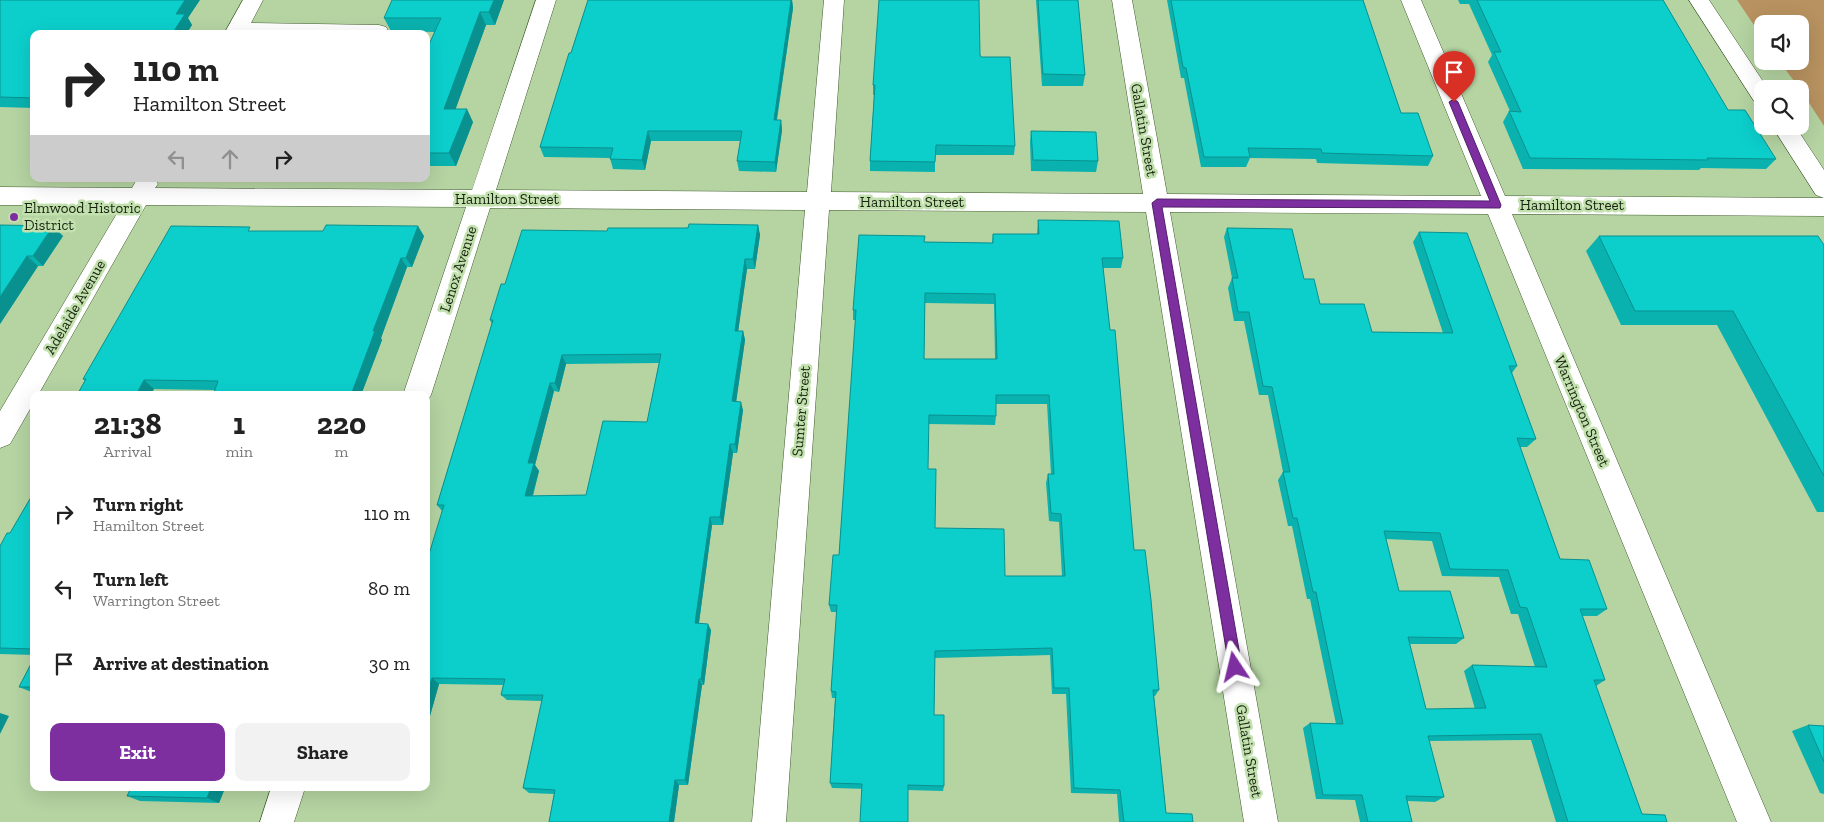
<!DOCTYPE html>
<html lang="en">
<head>
<meta charset="utf-8">
<style>
  :root { --surface:#fff; --page:#f2f2f2; --text:#222; --muted:#767676; --accent:#7d2fa0 }
  body { margin:0; font-family:"Zilla Slab",serif; background:var(--page); color:var(--text); height:100vh; display:flex; flex-direction:column; font-size:19px; white-space:nowrap }
  * { box-sizing:border-box; margin:0 }
  p { font-size:16px; color:var(--muted) }
  .icon { flex:none; width:28px; height:28px; fill:none; stroke:currentColor; stroke-width:2; stroke-linecap:round; stroke-linejoin:round }
  .map { position:relative; flex:1; overflow:hidden }
  .panel { position:absolute; left:30px; top:391px; width:400px; height:400px; display:flex; flex-direction:column; background:var(--surface); border-radius:10px; box-shadow:0 5px 20px #0002 }
  .panel>* { flex:none }
  .top-card { position:absolute; left:30px; top:30px; width:400px; height:152px; border-radius:10px; box-shadow:0 5px 20px #0002; background:#fff; color:var(--text); overflow:hidden }
  .buttons { position:absolute; left:1754px; top:15px; display:grid; gap:10px }
  .buttons a { display:grid; place-items:center; width:55px; height:55px; border-radius:10px; background:var(--surface); box-shadow:0 5px 20px #0002; font-size:25px }
  .pin { position:absolute; display:grid; place-items:center; width:42px; height:42px; color:#fff; margin:-51px -21px; border-radius:50% 50% 50% 0; rotate:-45deg; box-shadow:0 0 5px #0007 }
  .pin .icon { rotate:45deg }
  .me { position:absolute; width:55px; margin:-28px; rotate:350deg; stroke-linejoin:round; filter:drop-shadow(0 0 4px #0008) }
  .turn { display:flex; align-items:center; gap:18px; height:105px; padding:0 20px; font-size:22px }
  .turn .icon { width:65px; height:65px; stroke-width:2.5 }
  .turn b { display:block; font-size:35px; line-height:42px }
  .lanes { display:flex; align-items:center; height:48px; padding:0 20px; background:#0003; justify-content:center; gap:25px; direction:ltr }
  .lanes .off { opacity:.35 }
  .eta { display:flex; justify-content:space-evenly; align-items:center; height:85px; text-align:center }
  .eta b { font-size:30px; font-weight:700; line-height:35px }
  .button { display:flex; gap:10px; margin-top:auto; padding:10px 20px }
  .button a { flex:1; height:58px; border-radius:10px; background:var(--accent); color:#fff; font-size:20px; font-weight:700; line-height:58px; text-align:center }
  .button a+a { background:var(--page); color:var(--text) }
  ul { padding:0; list-style:none }
  li { display:flex; align-items:center; gap:15px; height:75px; padding:0 20px }
  li div { flex:1 }
  li b { display:block; font-size:19px }
  li em { font-style:normal }
  .map>svg:first-child { display:block }
  .green { fill:#b89260 }
  .lines { fill:none; stroke-linecap:round; stroke-linejoin:round }
  .minor-casing { stroke:#415a2e; stroke-width:1 }
  .minor { fill:#fff; fill-rule:evenodd }
  .wall { fill:#0ab2af; fill-rule:evenodd }
  .shaded-wall { fill:#08918f }
  .building { fill:#0ccfcc; stroke:#08918f; fill-rule:evenodd }
  .route { fill:#7d2fa0; stroke:#511f68 }
  .poi-dot { fill:#7d2fa0; stroke:#c2e1ae; stroke-width:2 }
  .labels { text-anchor:middle; stroke-width:5; stroke-linejoin:round; paint-order:stroke }
  .street-label { font-size:15px; fill:#182310; stroke:#c2e1ae }
  .poi-label { font-size:15px; fill:#182310; stroke:#c2e1ae; text-anchor:start }
</style>
</head>
<body>
<div class="map">
<svg width="1824" height="822" viewBox="0 0 1824 822">
  <rect width="100%" height="100%" fill="#b5d4a2"/>
  <polygon class="green" points="1737,0 1824,0 1824,126 1800,89 1779,61 1800,61 1800,24 1762,24 1762,37"/>
  <g class="lines">
    <defs>
      <g id="minor">
        <polygon points="243,0 263,0 251,23 379,25 386,27 389,32 388,34 224,34"/>
        <polygon points="536,0 556,0 496,190 807,192 824,0 844,0 831,192 1143,194 1112,0 1132,0 1167,194 1481,196 1401,0 1421,0 1505,196 1824,198 1824,216 1512,214 1771,822 1737,822 1488,214 1170,212 1278,822 1244,822 1146,212 829,210 786,822 752,822 805,210 490,208 431,395 426,403 426,395 403,395 466,207 146,205 38,395 34,395 34,402 10,444 0,448 0,411 122,205 0,205 0,187 132,188 137,179 155,179 158,184 155,188 472,190"/>
        <polygon points="1689,0 1709,0 1768,89 1762,89 1762,103 1754,101"/>
        <polygon points="1772,126 1795,126 1824,170 1824,198 1816,195"/>
        <polygon points="271,788 305,788 294,822 260,822"/>
      </g>
    </defs>
    <use href="#minor" class="minor-casing"/>
    <use href="#minor" class="minor"/>
  </g>
  <g class="wall">
    <polygon points="0,0 188,18 192,25 186,34 34,34 34,108 0,107"/>
    <polygon points="504,0 495,25 486,25 455,109 473,122 456,166 426,166 426,51 435,32 391,31 384,18"/>
    <polygon points="588,0 792,0 793,8 777,120 781,120 782,130 776,172 739,171 737,161 740,141 651,141 645,170 613,169 610,158 544,157 540,147"/>
    <polygon points="1036,0 1078,0 1085,75 1083,86 1042,86"/>
    <polygon points="1167,0 1363,0 1401,113 1433,156 1428,166 1317,163 1316,159 1250,158 1246,167 1201,167 1184,78 1181,78"/>
    <polygon points="1458,0 1663,0 1728,110 1776,159 1766,169 1701,168 1699,170 1523,169 1503,122 1509,111 1510,111 1488,62 1492,55 1469,4 1460,4"/>
    <polygon points="980,55 1015,146 1014,155 935,155 935,172 870,171 870,161 874,95 873,95 873,85"/>
    <polygon points="1031,131 1098,161 1096,172 1031,171 1030,142"/>
    <path d="M1038,220L1123,258L1121,268H1103L1134,550L1159,690L1155,696H1154L1166,813L1193,822H1119L1117,794L1071,793L1066,694H1052L1050,655L935,658L934,715L944,786L943,791L832,788L830,783L835,698H832L831,691L837,612H831L829,605L839,555L856,320H853V310L924,242L992,243L993,234H1037ZM925,303L994,304L995,359H924ZM996,404H1047L1051,474H1048L1046,483L1049,521L1059,522L1062,576H1005L935,528L928,469V424L995,425L996,416Z"/>
    <polygon points="0,225 63,236 43,266 38,266 0,324"/>
    <path d="M758,225L760,235L755,269H747L738,331H743L745,340L736,401L743,410L737,453H733L723,525H712L699,623L711,630L704,685H702L688,785H679L674,822H549L554,794L529,793L523,788L542,701L507,700L501,695L503,685L439,684L426,730L442,511L437,505L492,324L490,320L505,284L607,231ZM659,363L647,422L586,495L533,496L539,471L535,465L554,391L559,392L566,364Z"/>
    <path d="M1227,228L1304,279L1320,304L1372,332L1443,333L1413,242L1419,232L1517,366L1512,373L1536,439L1527,447H1520L1560,559L1607,609L1597,616H1582L1605,680L1596,686L1642,814L1667,822H1556L1531,740L1429,741L1444,797L1435,802L1407,801L1412,822H1360L1355,800L1316,799L1303,728L1310,723L1336,724L1310,599H1307L1292,526H1288L1278,480L1283,472L1268,395H1259L1244,321H1234L1228,288L1232,278L1224,237ZM1386,539L1432,541L1442,576L1499,577L1511,614H1518L1535,667L1472,665L1464,671L1475,709H1426L1410,644H1456L1464,638L1399,591Z"/>
    <polygon points="253,231 424,236 412,267 407,267 381,338 382,340 361,395 213,395 215,390 154,389 85,381 83,379"/>
    <polygon points="1599,236 1824,245 1824,512 1817,512 1717,325 1621,325 1586,251"/>
    <polygon points="34,492 34,655 0,654 0,546 10,533"/>
    <polygon points="34,658 34,693 19,687"/>
    <polygon points="1808,725 1824,726 1824,794 1820,793 1792,731"/>
    <polygon points="131,788 225,788 219,803 140,801 127,796"/>
  </g>
  <g class="shaded-wall">
    <polygon points="185,0 200,0 188,18 192,25 186,34 172,34 176,14"/>
    <polygon points="494,0 504,0 495,25 489,12"/>
    <polygon points="791,0 792,0 793,8 775,130 774,120"/>
    <polygon points="480,12 486,25 451,122 444,109"/>
    <polygon points="467,109 473,122 456,166 449,153"/>
    <polygon points="781,120 782,130 776,172 775,162"/>
    <polygon points="648,131 651,141 645,170 642,160"/>
    <polygon points="758,225 760,235 755,269 753,259"/>
    <polygon points="53,226 63,236 43,266 33,256"/>
    <polygon points="418,226 424,236 412,267 406,258"/>
    <polygon points="27,256 38,266 0,324 0,297"/>
    <polygon points="401,258 407,267 381,338 382,340 361,395 351,395 373,331"/>
    <polygon points="745,259 747,269 737,340 735,331"/>
    <polygon points="743,331 745,340 735,410 732,401"/>
    <polygon points="562,355 566,364 559,392 555,383"/>
    <polygon points="144,380 154,389 151,395 136,395"/>
    <polygon points="550,383 554,391 535,465 539,471 530,504 525,496 528,463"/>
    <polygon points="741,402 743,410 737,453 735,444"/>
    <polygon points="730,444 733,453 723,525 720,517"/>
    <polygon points="710,517 712,525 698,630 695,623"/>
    <polygon points="708,624 711,630 704,685 701,679"/>
    <polygon points="432,678 439,684 426,730 426,697"/>
    <polygon points="699,679 702,685 688,785 685,780"/>
    <polygon points="0,713 9,716 0,734"/>
    <polygon points="675,780 679,785 674,822 669,822"/>
    <polygon points="211,788 225,788 219,803 207,798"/>
  </g>
  <g class="building">
    <polygon points="0,0 185,0 176,14 185,14 172,34 34,34 34,98 0,97"/>
    <polygon points="392,0 494,0 489,12 480,12 444,109 467,109 449,153 426,153 426,51 441,18 384,18"/>
    <polygon points="588,0 791,0 774,120 781,120 775,162 737,161 742,131 648,131 642,160 610,159 613,148 540,147 569,53 571,53"/>
    <polygon points="879,0 979,0 980,55 981,57 1010,57 1015,146 936,145 935,162 870,161 875,85 873,85"/>
    <polygon points="1038,0 1078,0 1085,75 1043,74"/>
    <polygon points="1171,0 1363,0 1401,113 1418,113 1433,156 1322,153 1321,149 1248,148 1250,157 1204,157 1186,68 1183,67"/>
    <polygon points="1477,0 1663,0 1728,110 1745,110 1776,159 1707,158 1708,160 1530,158 1509,111 1521,112 1494,52 1501,52"/>
    <polygon points="1031,131 1096,132 1098,161 1033,160"/>
    <path d="M1038,220L1119,221L1123,258H1102L1110,330H1115L1134,550H1145L1151,600L1159,690H1153L1166,813L1192,814L1193,822H1124L1120,790L1074,788L1069,688H1054L1052,648L935,651L934,715H944V786L908,785V822H860L862,784L830,783L836,692L831,691L837,605H829L833,555H839L856,310H853L859,235L925,236L924,242L993,243V234H1039ZM925,293L995,294L997,359H924ZM996,395H1049L1054,474H1048L1051,513L1061,514L1065,576H1005L1004,529L935,528L936,469H928L929,415L996,416Z"/>
    <path d="M689,224L758,225L753,259H745L735,331H743L732,401L741,402L735,444H730L720,517H710L695,623L708,624L701,679H699L685,780H675L669,822H549L555,790L523,788L543,695H501L505,679L432,678L426,697V564L444,505H437L493,320H490L501,284H505L522,230L607,231L608,228H688ZM661,354L647,422L603,421L586,495L525,496L534,463H528L550,383H555L562,355Z"/>
    <polygon points="0,225 53,226 33,256 27,256 0,297"/>
    <polygon points="326,225 418,226 406,258 401,258 373,331 375,331 351,395 213,395 218,381 144,380 136,395 77,395 86,379 83,379 171,226 250,227 248,231 323,231"/>
    <path d="M1227,228L1292,229L1304,279H1314L1320,304H1364L1372,332L1453,333L1419,232L1467,233L1517,366H1509L1536,439L1517,438L1560,559L1589,560L1607,609H1580L1605,680H1594L1642,814L1665,815L1667,822H1568L1541,734L1428,736L1444,797L1406,796L1412,822H1368L1362,795H1323L1310,723L1343,724L1316,592H1313L1297,518H1293L1283,472H1290L1272,387L1263,386L1249,312H1238L1232,278H1238ZM1384,531L1440,533L1450,569L1508,570L1520,607L1527,608L1547,667L1472,665L1486,708L1426,709L1408,637L1464,638L1450,591H1399Z"/>
    <polygon points="1599,236 1818,236 1824,245 1824,476 1733,311 1635,311"/>
    <polygon points="34,492 34,649 0,648 0,546 7,533 10,533"/>
    <polygon points="34,658 34,687 19,687"/>
    <polygon points="1808,725 1824,726 1824,762"/>
    <polygon points="131,788 211,788 207,798 127,796"/>
  </g>
  <polygon class="route" points="1454,99 1458,102 1501,205 1500,208 1162,207 1242,667 1240,672 1235,674 1231,672 1229,667 1152,203 1157,199 1490,201 1449,102"/>
  <circle class="poi-dot" cx="14" cy="217" r="5"/>
  <g class="labels">
    <g class="street-label">
      <text transform="translate(1144 130) rotate(80)" y="5">Gallatin Street</text>
      <text x="507" y="204">Hamilton Street</text>
      <text x="912" y="207">Hamilton Street</text>
      <text x="1572" y="210">Hamilton Street</text>
      <text transform="translate(458 269) rotate(-72)" y="5">Lenox Avenue</text>
      <text transform="translate(75 307) rotate(-60)" y="5">Adelaide Avenue</text>
      <text transform="translate(801 411) rotate(-85)" y="5">Sumter Street</text>
      <text transform="translate(1582 411) rotate(67)" y="5">Warrington Street</text>
      <text transform="translate(1249 751) rotate(80)" y="5">Gallatin Street</text>
    </g>
    <g class="poi-label">
      <text x="24" y="213">Elmwood Historic<tspan x="24" dy="17">District</tspan></text>
    </g>
  </g>
</svg>
<div class="buttons">
<a><svg class="icon" aria-label="sound" viewBox="0 0 24 24"><path d="M4 9h4l5-4v14l-5-4H4zM17 9q2 3 0 6"/></svg></a>
<a><svg class="icon" aria-label="search" viewBox="0 0 24 24"><circle cx="10" cy="10" r="6"/><path d="M15 15l6 6"/></svg></a>
</div>
<div class="pin" style="left:1454px;top:102px;background:#d93025"><svg class="icon" aria-label="arrive" viewBox="0 0 24 24"><path d="M6 21V4h12l-3 4 3 4H6"/></svg></div>
<svg class="me" style="left:1235px;top:667px" viewBox="-20 -20 40 40"><path d="M0-17L14 15 0 8-14 15z" fill="#7d2fa0" stroke="#fff" stroke-width="4"/></svg>
<div class="top-card">
<div class="turn"><svg class="icon" aria-label="right" viewBox="0 0 24 24"><path d="M7 20v-9h11M14 6l5 5-5 5"/></svg><div><b>110 m</b>Hamilton Street</div></div>
<div class="lanes"><svg class="icon off" aria-label="left" viewBox="0 0 24 24"><path d="M17 20v-9H6M10 6l-5 5 5 5"/></svg><svg class="icon off" aria-label="ahead" viewBox="0 0 24 24"><path d="M12 20V5M6 11l6-6 6 6"/></svg><svg class="icon" aria-label="right" viewBox="0 0 24 24"><path d="M7 20v-9h11M14 6l5 5-5 5"/></svg></div>
</div>
<section class="panel">
<div class="eta">
<div><b>21:38</b><p>Arrival</p></div>
<div><b>1</b><p>min</p></div>
<div><b>220</b><p>m</p></div>
</div>
<ul>
<li><svg class="icon" aria-label="right" viewBox="0 0 24 24"><path d="M7 20v-9h11M14 6l5 5-5 5"/></svg><div><b>Turn right</b><p>Hamilton Street</p></div><em>110 m</em></li>
<li><svg class="icon" aria-label="left" viewBox="0 0 24 24"><path d="M17 20v-9H6M10 6l-5 5 5 5"/></svg><div><b>Turn left</b><p>Warrington Street</p></div><em>80 m</em></li>
<li><svg class="icon" aria-label="arrive" viewBox="0 0 24 24"><path d="M6 21V4h12l-3 4 3 4H6"/></svg><div><b>Arrive at destination</b></div><em>30 m</em></li>
</ul>
<div class="button"><a>Exit</a><a>Share</a></div>
</section>
</div>
</body>
</html>
